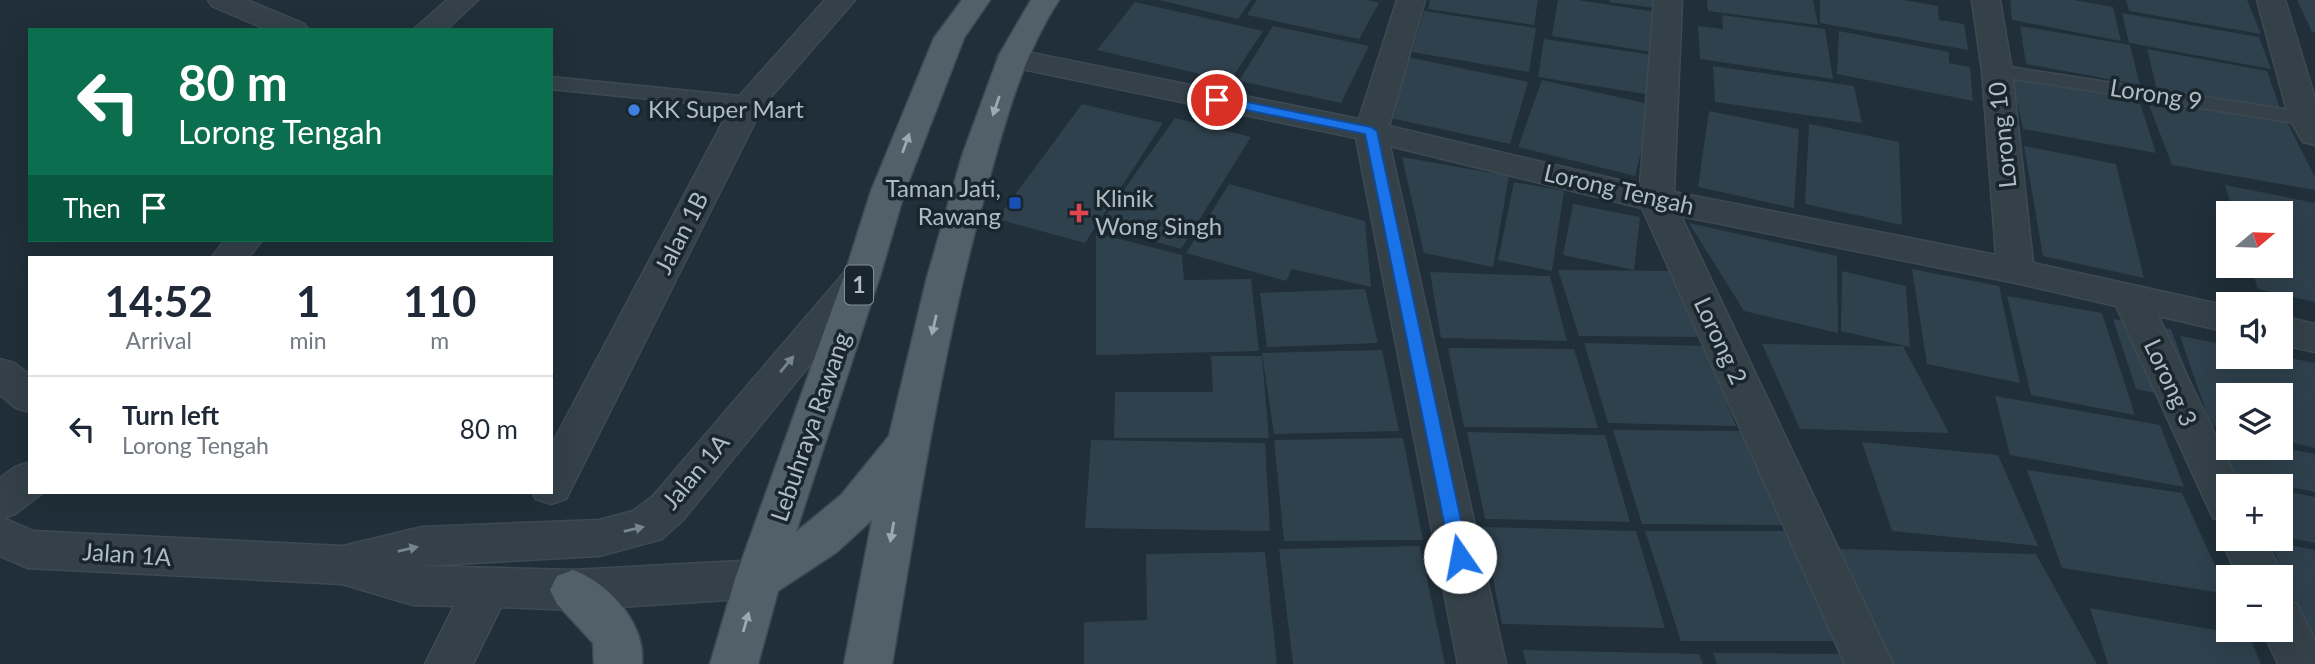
<!DOCTYPE html>
<html lang="en">
<head>
<meta charset="utf-8">
<style>
  :root { --surface:#fff; --page:#f6f6f7; --text:#1f2937; --muted:#747a83; --line:#e0e1e3 }
  body { margin:0; font-family:Lato,sans-serif; background:var(--page); color:var(--text); height:100vh; display:flex; flex-direction:column; font-size:26px; white-space:nowrap }
  * { box-sizing:border-box; margin:0 }
  p { font-size:23px; color:var(--muted) }
  .icon { flex:none; width:38px; height:38px; fill:none; stroke:currentColor; stroke-width:2; stroke-linecap:round; stroke-linejoin:round }
  .map { position:relative; flex:1; overflow:hidden }
  .drawer { position:absolute; left:28px; top:256px; width:525px; height:238px; display:flex; flex-direction:column; background:var(--surface); border-radius:0px; box-shadow:0 7px 28px #0002 }
  .drawer>* { flex:none }
  .top-card { position:absolute; left:28px; top:28px; width:525px; height:214px; border-radius:0px; box-shadow:0 7px 28px #0002; background:#0b6e4f; color:#fff; overflow:hidden }
  .needle { width:46px; rotate:71deg }
  .buttons { position:absolute; left:2216px; top:201px; display:grid; gap:14px }
  .buttons a { display:grid; place-items:center; width:77px; height:77px; border-radius:0px; background:var(--surface); box-shadow:0 7px 28px #0002; font-size:35px }
  .pin { position:absolute; display:grid; place-items:center; width:60px; height:60px; color:#fff; margin:-30px; border:4px solid #fff; border-radius:50%; box-shadow:0 2px 7px #0007 }
  .me { position:absolute; width:77px; margin:-38px; rotate:348deg; stroke-linejoin:round; filter:drop-shadow(0 0 5px #0008) }
  .turn { display:flex; align-items:center; gap:24px; height:147px; padding:0 35px; font-size:32px }
  .turn .icon { width:91px; height:91px; stroke-width:2.5 }
  .turn b { display:block; font-size:49px; line-height:60px }
  .then { display:flex; align-items:center; height:66px; padding:0 35px; background:#0003; gap:14px; font-size:26px }
  .eta { display:flex; justify-content:space-evenly; align-items:center; height:119px; text-align:center }
  .eta b { font-size:42px; font-weight:700; line-height:49px }
  ul { padding:0; list-style:none }
  li { display:flex; align-items:center; gap:21px; height:105px; padding:0 35px; border-top:2px solid var(--line) }
  li div { flex:1 }
  li b { display:block; font-size:26px }
  li em { font-style:normal }
  .map>svg:first-child { display:block }
  .building { fill:#2f414d }
  .lines { fill:none; stroke-linecap:round; stroke-linejoin:round }
  .lane-casing { stroke:#3d4a53; stroke-width:3 }
  .street-casing { stroke:#3d4a53; stroke-width:3 }
  .primary-casing { stroke:#3d4a53; stroke-width:3 }
  .lane { fill:#344149; fill-rule:evenodd }
  .street { fill:#344149; fill-rule:evenodd }
  .primary { fill:#526069; fill-rule:evenodd }
  .oneway { fill:#9caab3 }
  .oneway2 { fill:#77858e }
  .route { fill:#1a73e8; stroke:#114b97; stroke-width:2 }
  .shop-dot { fill:#3f7fe0; stroke:#19262d; stroke-width:2.5 }
  .transit-dot { fill:#1a4fb4; stroke:#19262d; stroke-width:2.5 }
  .health-dot { fill:#e0444e; stroke:#19262d; stroke-width:2.5 }
  .labels { text-anchor:middle; stroke-width:7; stroke-linejoin:round; paint-order:stroke }
  .shield { fill:#19262d; stroke:#818f98; stroke-width:2 }
  .shield-label { font-size:23px; font-weight:bold; fill:#aebcc6 }
  .street-label { font-size:24px; fill:#aebcc6; stroke:#19262d }
  .poi-label { font-size:24px; fill:#aebcc6; stroke:#19262d; text-anchor:start }
</style>
</head>
<body>
<div class="map">
<svg width="2315" height="664" viewBox="0 0 2315 664">
  <rect width="100%" height="100%" fill="#202f39"/>
  <g class="building">
    <polygon points="1159,0 1251,0 1238,19"/>
    <polygon points="1257,0 1367,0 1379,3 1359,39 1247,15"/>
    <polygon points="1430,0 1538,0 1534,25 1428,9"/>
    <polygon points="1558,0 1578,0 1655,12 1652,52 1552,36"/>
    <polygon points="1609,0 1655,0 1654,8 1609,2"/>
    <polygon points="1707,0 1813,0 1818,25 1708,11"/>
    <polygon points="1820,0 1903,0 1938,6 1939,20 1964,24 1968,50 1820,23"/>
    <polygon points="2010,0 2074,0 2113,7 2121,41 2012,20"/>
    <polygon points="2126,0 2247,0 2261,34 2129,11"/>
    <polygon points="2297,0 2315,0 2315,32 2312,32"/>
    <polygon points="1135,2 1263,31 1230,81 1097,50"/>
    <polygon points="1424,11 1536,28 1529,72 1412,52"/>
    <polygon points="2122,13 2259,37 2271,69 2129,43"/>
    <polygon points="1722,15 1825,29 1833,79 1700,59 1698,26 1723,29"/>
    <polygon points="1273,26 1369,46 1341,103 1239,81"/>
    <polygon points="2020,26 2130,45 2140,85 2026,64"/>
    <polygon points="1839,31 1949,52 1949,63 1970,67 1973,101 1837,74"/>
    <polygon points="1544,39 1653,55 1652,95 1538,77"/>
    <polygon points="2147,49 2267,71 2282,114 2157,90"/>
    <polygon points="1407,57 1528,82 1510,144 1381,116"/>
    <polygon points="1713,66 1854,86 1862,123 1715,102"/>
    <polygon points="2011,75 2138,97 2156,153 2023,129"/>
    <polygon points="1542,80 1653,105 1635,176 1518,147"/>
    <polygon points="2146,97 2286,120 2315,177 2315,190 2172,165"/>
    <polygon points="1082,104 1163,123 1085,243 997,219"/>
    <polygon points="1709,111 1799,129 1794,208 1698,187"/>
    <polygon points="1175,118 1251,137 1181,249 1099,225"/>
    <polygon points="1809,124 1899,142 1902,225 1805,204"/>
    <polygon points="2024,146 2116,164 2144,278 2043,256"/>
    <polygon points="1402,157 1509,176 1493,267 1424,253"/>
    <polygon points="1514,182 1564,191 1552,271 1498,260"/>
    <polygon points="1229,184 1365,221 1371,287 1292,269 1286,281 1186,253"/>
    <polygon points="2225,185 2315,203 2315,302 2258,289 2250,266 2280,266 2280,214 2234,214"/>
    <polygon points="1573,204 1640,217 1634,270 1563,255"/>
    <polygon points="1689,223 1837,256 1838,333 1744,311"/>
    <polygon points="1096,233 1182,255 1184,280 1251,279 1259,351 1096,355"/>
    <polygon points="1912,269 1999,286 2020,383 1927,364"/>
    <polygon points="1558,270 1677,271 1705,337 1579,336"/>
    <polygon points="1842,271 1906,286 1910,347 1841,331"/>
    <polygon points="1430,272 1550,276 1567,341 1441,338"/>
    <polygon points="1365,289 1378,343 1267,347 1260,293"/>
    <polygon points="2007,296 2102,313 2135,415 2031,395"/>
    <polygon points="2113,319 2171,329 2198,402 2136,389"/>
    <polygon points="2180,336 2228,345 2228,357 2280,356 2315,363 2315,448 2280,440 2280,396 2228,396 2228,429 2211,426"/>
    <polygon points="1584,343 1705,346 1736,426 1608,423"/>
    <polygon points="1762,344 1903,346 1949,433 1800,429"/>
    <polygon points="1448,348 1574,349 1598,428 1464,427"/>
    <polygon points="1382,350 1399,431 1274,434 1262,353"/>
    <polygon points="1211,356 1262,356 1269,438 1114,438 1115,392 1213,392"/>
    <polygon points="1995,396 2160,425 2184,487 2010,455"/>
    <polygon points="1613,430 1748,431 1787,525 1642,524"/>
    <polygon points="1467,432 1605,435 1630,522 1485,519"/>
    <polygon points="2215,434 2228,436 2228,448 2280,447 2315,454 2315,492 2231,475"/>
    <polygon points="1403,438 1423,540 1284,541 1274,440"/>
    <polygon points="1091,440 1265,443 1270,531 1085,528"/>
    <polygon points="1862,442 1998,455 2038,546 1892,531"/>
    <polygon points="2027,470 2182,493 2228,594 2062,568"/>
    <polygon points="2280,490 2315,497 2315,543 2280,536"/>
    <polygon points="1483,527 1636,531 1665,628 1502,624"/>
    <polygon points="1645,531 1794,531 1841,641 1681,641"/>
    <polygon points="2270,541 2315,550 2315,639 2309,638"/>
    <polygon points="1420,546 1445,664 1293,664 1279,549"/>
    <polygon points="1840,549 2036,554 2097,664 1890,664"/>
    <polygon points="1265,552 1277,664 1084,664 1084,622 1147,620 1146,554"/>
    <polygon points="2090,608 2249,636 2261,664 2108,664"/>
    <polygon points="1523,650 1699,654 1703,664 1526,664"/>
    <polygon points="1713,653 1845,654 1849,664 1717,664"/>
  </g>
  <g class="lines">
    <defs>
      <g id="lane">
        <polygon points="1997,65 2315,114 2315,126 1990,75 1987,71"/>
        <polygon points="551,77 749,97 756,99 759,103 756,107 749,109 551,89"/>
      </g>
      <g id="street">
        <polygon points="208,0 247,0 304,24 309,30 268,30 212,6"/>
        <polygon points="447,0 478,0 446,30 413,30"/>
        <polygon points="825,0 855,0 763,106 566,499 551,504 536,499 532,492 551,492 551,446 733,103"/>
        <polygon points="1397,0 1425,0 1389,126 1640,185 1654,0 1682,0 1674,192 1996,255 1982,71 1972,0 2000,0 2012,71 2033,263 2228,306 2228,332 2158,316 2240,486 2228,486 2228,523 2213,518 2116,306 2016,283 1681,216 1893,664 1845,664 1642,208 1390,146 1506,664 1458,664 1356,138 1012,67 1001,64 997,58 1001,52 1012,49 1359,119"/>
        <polygon points="2257,0 2285,0 2315,98 2315,145 2303,142 2289,118"/>
        <polygon points="225,240 262,240 249,257 212,257"/>
        <polygon points="862,264 875,267 880,276 875,285 683,520 662,539 599,556 418,566 573,570 758,560 774,565 781,579 774,593 758,598 573,610 501,607 473,664 425,664 454,606 413,605 342,584 28,568 0,556 0,478 15,467 30,462 30,492 44,492 15,514 4,518 33,531 343,546 422,527 599,520 633,511 653,496 849,267"/>
        <polygon points="2280,316 2315,324 2315,352 2280,344"/>
        <polygon points="0,359 14,363 30,375 30,412 16,408 0,395"/>
        <polygon points="2227,526 2228,539 2265,539 2284,578 2280,586 2280,578 2238,578 2221,539"/>
        <polygon points="2280,598 2297,604 2315,640 2315,664 2278,664 2262,630 2280,630"/>
      </g>
      <g id="primary">
        <path d="M962,0H990L964,38L905,191L880,276L796,532L841,495L889,436L926,281L962,156L999,55L1031,0H1059C1022,57 1005,122 987,187C943,343 919,504 892,664H844L872,520L837,552L778,591L758,664H710L735,579L844,276L871,191L934,38Z"/>
        <path d="M573,570C609,583 646,624 642,664H594L593,643L557,604L550,590L557,576Z"/>
      </g>
    </defs>
    <use href="#lane" class="lane-casing"/>
    <use href="#street" class="street-casing"/>
    <use href="#primary" class="primary-casing"/>
    <use href="#lane" class="lane"/>
    <use href="#street" class="street"/>
    <use href="#primary" class="primary"/>
  </g>
  <defs><path id="oneway-solid" d="M-6-.8H1V-3.2L6.5 0L1 3.2V.8H-6Z" transform="scale(1.75)"/></defs>
  <g class="oneway">
    <use href="#oneway-solid" transform="translate(996 106) rotate(109)"/>
    <use href="#oneway-solid" transform="translate(906 143) rotate(-70)"/>
    <use href="#oneway-solid" transform="translate(934 325) rotate(103)"/>
    <use href="#oneway-solid" transform="translate(892 532) rotate(100)"/>
    <use href="#oneway-solid" transform="translate(746 622) rotate(-74)"/>
  </g>
  <g class="oneway2">
    <use href="#oneway-solid" transform="translate(787 364) rotate(-50)"/>
    <use href="#oneway-solid" transform="translate(634 529) rotate(-13)"/>
    <use href="#oneway-solid" transform="translate(408 549) rotate(-13)"/>
  </g>
  <polygon class="route" points="1217,96 1371,127 1377,131 1469,557 1467,563 1460,565 1453,563 1451,557 1365,134 1212,103 1212,97"/>
  <circle class="shop-dot" cx="634" cy="110" r="7"/>
  <rect class="transit-dot" x="1008" y="196" width="14" height="14" rx="3.5"/>
  <path class="health-dot" d="M1075.5 202.5h7v7h7v7h-7v7h-7v-7h-7v-7h7z"/>
  <g class="labels">
    <rect class="shield" x="845" y="265.5" width="28" height="39" rx="5"/>
    <g class="shield-label">
      <text x="859" y="293">1</text>
    </g>
    <g class="street-label">
      <text transform="translate(2156 95) rotate(9)" y="8">Lorong 9</text>
      <text transform="translate(2003 135) rotate(-96)" y="8">Lorong 10</text>
      <text transform="translate(1619 190) rotate(13)" y="8">Lorong Tengah</text>
      <text transform="translate(682 233) rotate(-63)" y="8">Jalan 1B</text>
      <text transform="translate(1720 341) rotate(65)" y="8">Lorong 2</text>
      <text transform="translate(2170 383) rotate(65)" y="8">Lorong 3</text>
      <text transform="translate(811 427) rotate(-71)" y="8">Lebuhraya Rawang</text>
      <text transform="translate(696 472) rotate(-50)" y="8">Jalan 1A</text>
      <text transform="translate(127 555) rotate(4)" y="8">Jalan 1A</text>
    </g>
    <g class="poi-label">
      <text x="648" y="118">KK Super Mart</text>
      <text x="1001" y="197" text-anchor="end">Taman Jati,<tspan x="1001" dy="28">Rawang</tspan></text>
      <text x="1095" y="207">Klinik<tspan x="1095" dy="28">Wong Singh</tspan></text>
    </g>
  </g>
</svg>
<div class="buttons">
<a><svg class="needle" viewBox="-14 -14 28 28"><path d="M0-13l5 13h-10z" fill="#e53935"/><path d="M0 13l5-13h-10z" fill="#747a83"/></svg></a>
<a><svg class="icon" aria-label="sound" viewBox="0 0 24 24"><path d="M4 9h4l5-4v14l-5-4H4zM17 9q2 3 0 6"/></svg></a>
<a><svg class="icon" aria-label="layers" viewBox="0 0 24 24"><path d="M12 4l9 5-9 5-9-5zM3 14l9 5 9-5"/></svg></a>
<a>+</a>
<a>−</a>
</div>
<div class="pin" style="left:1217px;top:100px;background:#d93025"><svg class="icon" aria-label="arrive" viewBox="0 0 24 24"><path d="M6 21V4h12l-3 4 3 4H6"/></svg></div>
<svg class="me" style="left:1460px;top:557px" viewBox="-20 -20 40 40"><circle r="19" fill="#fff"/><path d="M0-13L10 11 0 6-10 11z" fill="#1a73e8"/></svg>
<div class="top-card">
<div class="turn"><svg class="icon" aria-label="left" viewBox="0 0 24 24"><path d="M17 20v-9H6M10 6l-5 5 5 5"/></svg><div><b>80 m</b>Lorong Tengah</div></div>
<div class="then">Then<svg class="icon" aria-label="arrive" viewBox="0 0 24 24"><path d="M6 21V4h12l-3 4 3 4H6"/></svg></div>
</div>
<section class="drawer">
<div class="eta">
<div><b>14:52</b><p>Arrival</p></div>
<div><b>1</b><p>min</p></div>
<div><b>110</b><p>m</p></div>
</div>
<ul>
<li><svg class="icon" aria-label="left" viewBox="0 0 24 24"><path d="M17 20v-9H6M10 6l-5 5 5 5"/></svg><div><b>Turn left</b><p>Lorong Tengah</p></div><em>80 m</em></li>
</ul>
</section>
</div>
</body>
</html>
